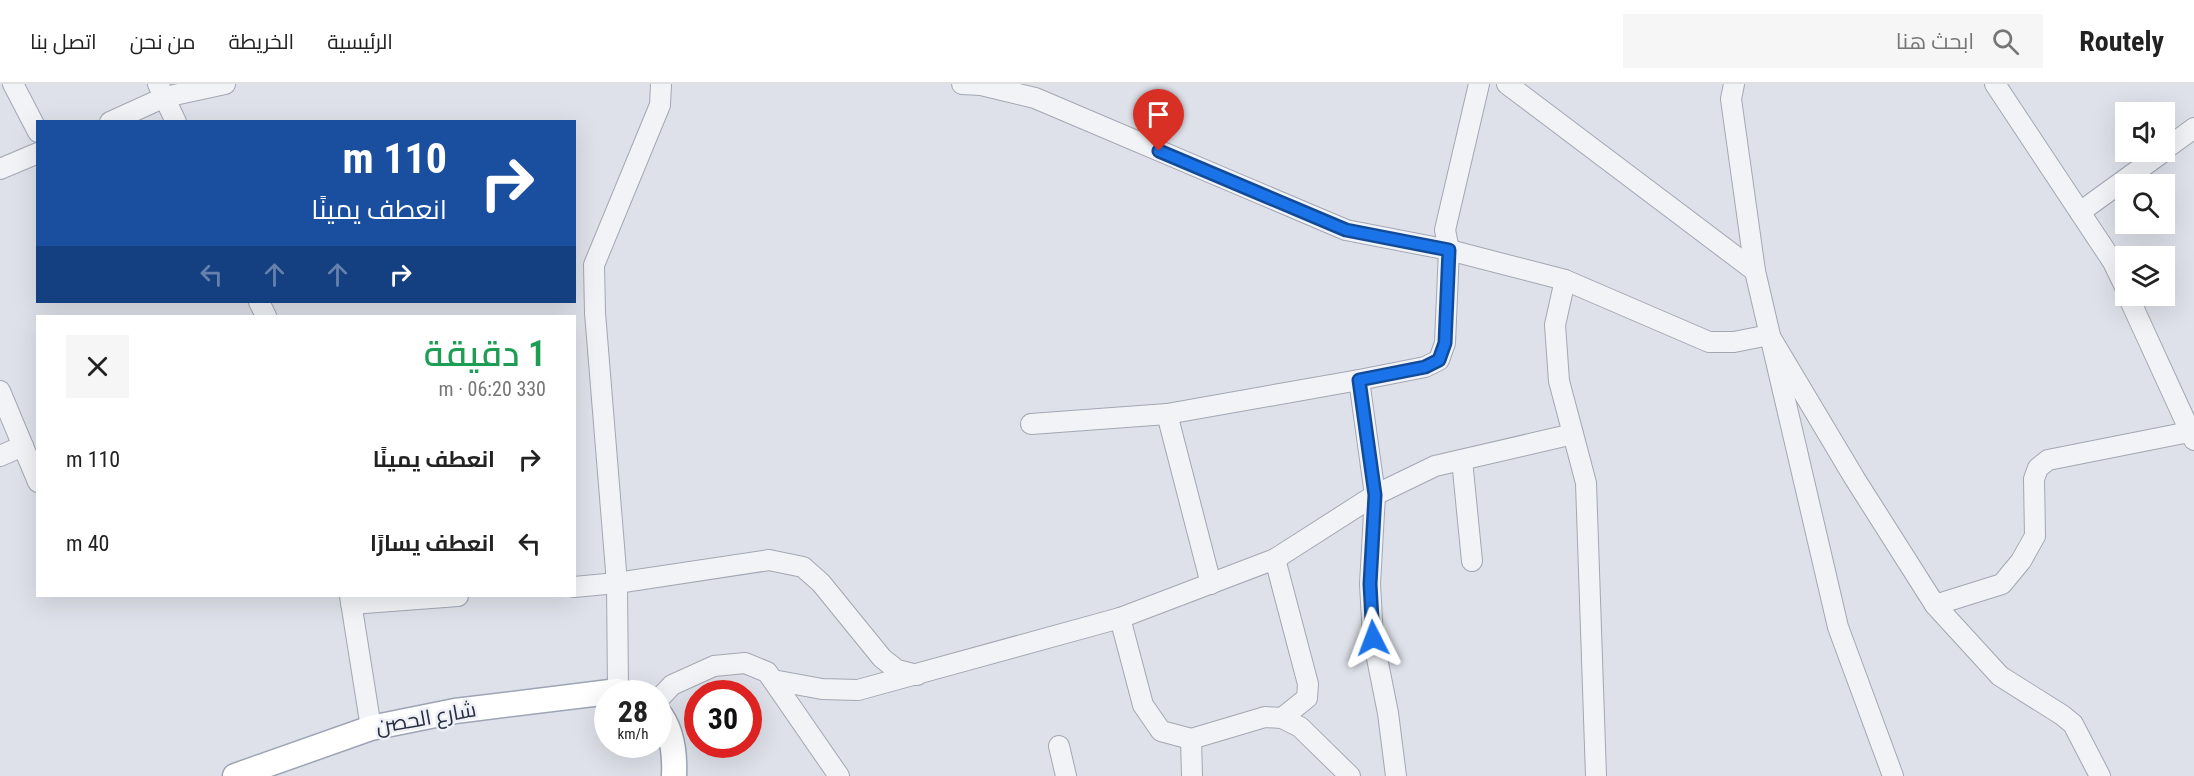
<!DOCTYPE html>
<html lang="ar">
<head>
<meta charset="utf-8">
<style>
  :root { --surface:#fff; --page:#f6f6f6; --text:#222; --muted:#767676; --line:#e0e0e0 }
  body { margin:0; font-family:"Roboto Condensed",Cairo,sans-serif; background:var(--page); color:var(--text); direction:rtl; height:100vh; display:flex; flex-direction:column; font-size:22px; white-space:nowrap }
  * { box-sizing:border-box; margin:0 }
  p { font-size:20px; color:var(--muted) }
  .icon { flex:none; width:33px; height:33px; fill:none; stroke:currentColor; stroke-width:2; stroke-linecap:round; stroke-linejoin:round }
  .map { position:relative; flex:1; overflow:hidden; direction:ltr }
  .sheet { position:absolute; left:36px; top:231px; width:540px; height:282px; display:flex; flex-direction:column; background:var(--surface); border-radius:0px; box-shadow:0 6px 24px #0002; direction:rtl }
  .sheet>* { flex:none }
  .banner { position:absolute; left:36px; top:36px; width:540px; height:183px; border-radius:0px; box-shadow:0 6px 24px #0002; direction:rtl; background:#1a4fa0; color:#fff; overflow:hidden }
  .fabs { position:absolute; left:2115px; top:18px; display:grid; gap:12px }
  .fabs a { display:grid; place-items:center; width:60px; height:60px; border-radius:0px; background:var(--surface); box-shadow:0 6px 24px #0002; font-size:30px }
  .speed { position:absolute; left:594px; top:596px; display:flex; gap:12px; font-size:30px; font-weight:700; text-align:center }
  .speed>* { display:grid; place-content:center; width:78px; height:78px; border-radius:50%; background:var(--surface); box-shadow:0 6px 24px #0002; line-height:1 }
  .speed small { font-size:15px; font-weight:400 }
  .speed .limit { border:9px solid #d22; background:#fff; color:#111 }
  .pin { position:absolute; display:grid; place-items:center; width:51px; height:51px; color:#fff; margin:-62px -26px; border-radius:50% 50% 50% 0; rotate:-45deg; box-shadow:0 0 6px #0007 }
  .pin .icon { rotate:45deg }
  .me { position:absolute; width:66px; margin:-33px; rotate:357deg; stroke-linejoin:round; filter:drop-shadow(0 0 4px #0008) }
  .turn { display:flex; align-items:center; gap:21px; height:126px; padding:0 30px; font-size:27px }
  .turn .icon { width:78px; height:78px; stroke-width:2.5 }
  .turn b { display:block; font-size:42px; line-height:51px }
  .lanes { display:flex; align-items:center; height:57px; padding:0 30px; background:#0003; justify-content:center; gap:30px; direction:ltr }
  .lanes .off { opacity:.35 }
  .round { display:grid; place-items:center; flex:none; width:63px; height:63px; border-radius:0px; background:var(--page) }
  .head { display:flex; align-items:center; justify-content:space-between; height:102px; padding:0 30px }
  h1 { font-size:36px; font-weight:600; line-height:45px; color:#1e9e55 }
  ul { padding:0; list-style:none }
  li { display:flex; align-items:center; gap:18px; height:84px; padding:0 30px }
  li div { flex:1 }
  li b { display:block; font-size:22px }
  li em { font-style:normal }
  header { display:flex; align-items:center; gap:36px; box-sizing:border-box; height:84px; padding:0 30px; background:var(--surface); border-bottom:2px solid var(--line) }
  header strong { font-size:28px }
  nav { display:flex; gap:33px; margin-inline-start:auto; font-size:21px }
  .search { width:420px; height:54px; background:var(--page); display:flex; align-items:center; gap:15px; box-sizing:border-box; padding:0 21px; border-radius:0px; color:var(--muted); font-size:22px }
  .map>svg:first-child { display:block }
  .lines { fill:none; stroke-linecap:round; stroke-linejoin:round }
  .minor-casing { stroke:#a3a7b3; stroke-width:22 }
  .major-casing { stroke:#9da4b5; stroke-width:27 }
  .minor { stroke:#f1f3f7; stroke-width:20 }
  .major { stroke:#fff; stroke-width:24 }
  .route-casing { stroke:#114b97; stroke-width:15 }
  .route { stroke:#1a73e8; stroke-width:10 }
  .labels { text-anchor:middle; stroke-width:5; stroke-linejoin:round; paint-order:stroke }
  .street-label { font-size:21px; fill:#262d41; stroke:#eef0f6 }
</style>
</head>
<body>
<header>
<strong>Routely</strong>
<div class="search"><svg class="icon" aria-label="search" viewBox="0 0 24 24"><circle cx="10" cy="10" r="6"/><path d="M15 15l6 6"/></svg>ابحث هنا</div>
<nav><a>الرئيسية</a><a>الخريطة</a><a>من نحن</a><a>اتصل بنا</a></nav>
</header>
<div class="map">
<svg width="2194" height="692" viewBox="0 0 2194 692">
  <rect width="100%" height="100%" fill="#dee1e9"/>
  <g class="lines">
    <defs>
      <g id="minor">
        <polyline points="13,0 38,48"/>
        <polyline points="158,0 176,38"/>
        <polyline points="962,0 981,1 1035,14 1346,146 1449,166 1565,196 1709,258 1734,258 1769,251 1855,395 1935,521 2000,592 2062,631 2073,640 2100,692"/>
        <polyline points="1507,0 1755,187"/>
        <polyline points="1734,0 1731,15 1755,187 1838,543 1893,692"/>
        <polyline points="1995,0 2113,178 2126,205"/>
        <polyline points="110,38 165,13 225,0"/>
        <polyline points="2164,66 2194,44"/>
        <polyline points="0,85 38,69"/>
        <polyline points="2080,128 2163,68"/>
        <polyline points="1565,196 1555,241 1559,297 1586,399 1596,692"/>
        <polyline points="2128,212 2194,356"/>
        <polyline points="259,218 266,232"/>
        <polyline points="1359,296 1375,411 1370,500 1373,554 1388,629 1396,692"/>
        <polyline points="0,307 38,398"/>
        <polyline points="1167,330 1211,500"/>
        <polyline points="1031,340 1167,330 1359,296 1425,283 1439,276 1445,259 1449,166 1445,146 1479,0"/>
        <polyline points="0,372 23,362"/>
        <polyline points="1462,376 1472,477"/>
        <polyline points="1275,475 1308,600 1307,614 1282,634"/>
        <polyline points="574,503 617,499 769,476 803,483 821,499 882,574 897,586 917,591"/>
        <polyline points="350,512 371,644"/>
        <polyline points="351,520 458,512"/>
        <polyline points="1935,521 2002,500 2021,477 2035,452 2034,395 2038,384 2048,376 2189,348"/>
        <polyline points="1120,534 1143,621 1161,647 1191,655 1265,633 1282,634 1300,643 1350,692"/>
        <polyline points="773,596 822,605 858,606 1120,534 1275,475 1375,411 1435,382 1573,350"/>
        <polyline points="618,607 617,499 595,229 594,181 660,21 661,0"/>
        <polyline points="658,616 672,601 714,582 745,579 767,588 839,692"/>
        <polyline points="1191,655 1192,692"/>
        <polyline points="1059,662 1066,692"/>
      </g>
      <g id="major">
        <path d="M658,628C673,646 675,670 674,692"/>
        <polyline points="235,692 371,644 455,627 618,607 624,609"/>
      </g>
    </defs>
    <use href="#minor" class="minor-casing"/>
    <use href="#major" class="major-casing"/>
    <use href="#minor" class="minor"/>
    <use href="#major" class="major"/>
  </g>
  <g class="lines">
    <defs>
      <polyline id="route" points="1159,67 1346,146 1449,166 1445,259 1439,276 1425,283 1359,296 1375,411 1370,500 1373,554"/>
    </defs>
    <use href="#route" class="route-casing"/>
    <use href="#route" class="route"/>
  </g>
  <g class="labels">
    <g class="street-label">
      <text transform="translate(426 634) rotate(-10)" y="7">شارع الحصن</text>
    </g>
  </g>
</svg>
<div class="fabs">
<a><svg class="icon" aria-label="sound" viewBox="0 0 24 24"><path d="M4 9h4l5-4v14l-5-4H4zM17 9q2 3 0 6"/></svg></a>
<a><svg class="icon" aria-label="search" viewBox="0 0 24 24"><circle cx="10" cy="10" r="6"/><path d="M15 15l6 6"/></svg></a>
<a><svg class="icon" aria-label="layers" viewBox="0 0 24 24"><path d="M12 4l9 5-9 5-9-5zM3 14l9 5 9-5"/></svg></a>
</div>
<div class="speed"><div>28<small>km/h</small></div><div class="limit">30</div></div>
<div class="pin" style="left:1159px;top:67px;background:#d93025"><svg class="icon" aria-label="arrive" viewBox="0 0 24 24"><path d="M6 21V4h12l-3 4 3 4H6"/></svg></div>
<svg class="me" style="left:1373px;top:554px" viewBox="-20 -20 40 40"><path d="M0-17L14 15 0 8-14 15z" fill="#1a73e8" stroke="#fff" stroke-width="4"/></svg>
<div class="banner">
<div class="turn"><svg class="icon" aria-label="right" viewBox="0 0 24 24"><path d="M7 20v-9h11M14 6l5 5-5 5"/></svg><div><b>110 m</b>انعطف يمينًا</div></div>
<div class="lanes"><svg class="icon off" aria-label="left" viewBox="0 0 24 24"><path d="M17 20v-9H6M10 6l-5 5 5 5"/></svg><svg class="icon off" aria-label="ahead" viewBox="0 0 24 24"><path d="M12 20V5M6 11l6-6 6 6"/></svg><svg class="icon off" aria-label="ahead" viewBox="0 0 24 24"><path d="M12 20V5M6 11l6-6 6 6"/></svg><svg class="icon" aria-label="right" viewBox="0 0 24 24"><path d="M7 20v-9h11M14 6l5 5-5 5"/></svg></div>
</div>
<section class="sheet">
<div class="head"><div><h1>1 دقيقة</h1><p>330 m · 06:20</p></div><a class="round"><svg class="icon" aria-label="close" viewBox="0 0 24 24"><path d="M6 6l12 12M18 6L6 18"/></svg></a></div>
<ul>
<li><svg class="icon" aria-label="right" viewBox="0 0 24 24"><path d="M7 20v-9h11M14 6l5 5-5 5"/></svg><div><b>انعطف يمينًا</b></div><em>110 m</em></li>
<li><svg class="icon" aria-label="left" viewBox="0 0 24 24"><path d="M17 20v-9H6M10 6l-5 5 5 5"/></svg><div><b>انعطف يسارًا</b></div><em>40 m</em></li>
</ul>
</section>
</div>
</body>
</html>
